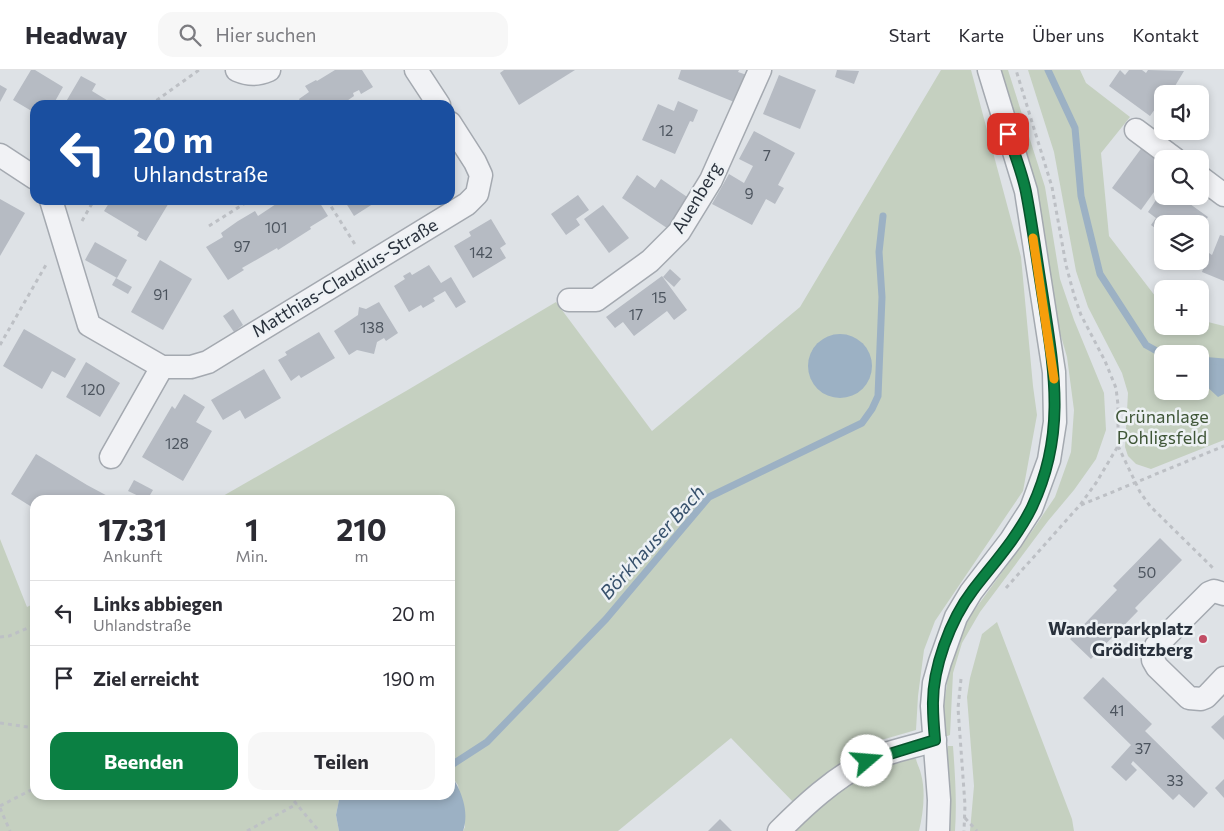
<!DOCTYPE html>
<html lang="de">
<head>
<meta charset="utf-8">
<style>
  :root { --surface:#fff; --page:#f7f7f7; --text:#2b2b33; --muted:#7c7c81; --line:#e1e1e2; --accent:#0b8043 }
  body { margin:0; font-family:Commissioner,sans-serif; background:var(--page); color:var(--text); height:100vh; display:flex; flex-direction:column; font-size:19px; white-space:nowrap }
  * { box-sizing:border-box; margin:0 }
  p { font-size:16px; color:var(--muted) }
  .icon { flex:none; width:28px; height:28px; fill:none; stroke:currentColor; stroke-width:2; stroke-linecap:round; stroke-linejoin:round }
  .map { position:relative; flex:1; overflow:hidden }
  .drawer { position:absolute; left:30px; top:425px; width:425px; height:305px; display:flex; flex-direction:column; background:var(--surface); border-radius:15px; box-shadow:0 2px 8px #0003 }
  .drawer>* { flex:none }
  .hud { position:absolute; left:30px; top:30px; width:425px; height:105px; border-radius:15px; box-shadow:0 2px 8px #0003; background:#1a4fa0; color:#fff; overflow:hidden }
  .tools { position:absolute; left:1154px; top:15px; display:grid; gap:10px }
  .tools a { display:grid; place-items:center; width:55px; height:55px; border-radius:10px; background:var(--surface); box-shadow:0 2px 8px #0003; font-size:25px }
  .pin { position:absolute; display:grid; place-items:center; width:42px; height:42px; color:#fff; margin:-21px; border-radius:10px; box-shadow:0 2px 8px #0006 }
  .me { position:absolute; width:55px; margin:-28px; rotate:72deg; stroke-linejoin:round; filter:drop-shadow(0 0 4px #0008) }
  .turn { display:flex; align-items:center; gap:18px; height:105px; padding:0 20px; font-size:22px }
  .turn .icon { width:65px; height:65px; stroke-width:2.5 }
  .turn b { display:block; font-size:35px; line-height:42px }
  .eta { display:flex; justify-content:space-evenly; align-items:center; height:85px; text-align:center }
  .eta b { font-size:30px; font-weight:700; line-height:35px }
  .primary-button { display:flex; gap:10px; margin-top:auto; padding:10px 20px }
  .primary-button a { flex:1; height:58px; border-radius:15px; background:var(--accent); color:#fff; font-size:20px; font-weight:700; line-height:58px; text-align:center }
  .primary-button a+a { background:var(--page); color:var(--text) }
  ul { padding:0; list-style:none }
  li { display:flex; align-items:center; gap:15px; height:65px; padding:0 20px; border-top:1px solid var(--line) }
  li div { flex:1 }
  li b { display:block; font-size:19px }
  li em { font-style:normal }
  header { display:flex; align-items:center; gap:30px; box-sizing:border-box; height:70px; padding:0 25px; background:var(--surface); border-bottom:1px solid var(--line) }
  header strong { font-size:24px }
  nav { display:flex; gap:28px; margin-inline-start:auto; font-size:18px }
  .search { width:350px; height:45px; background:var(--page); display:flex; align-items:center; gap:12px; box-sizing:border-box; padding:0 18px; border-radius:15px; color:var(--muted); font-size:19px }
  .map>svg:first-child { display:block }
  .green { fill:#c5d0c0; fill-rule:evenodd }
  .water { fill:#9cb1c4 }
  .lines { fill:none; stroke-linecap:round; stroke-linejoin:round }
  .stream { stroke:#9cb1c4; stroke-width:7 }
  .building { fill:#b6bbc3 }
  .minor-casing { stroke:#a4a9b0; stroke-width:25 }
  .path { stroke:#bdc0c5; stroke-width:3; stroke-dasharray:4 4; stroke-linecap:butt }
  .minor { stroke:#f1f2f5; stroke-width:22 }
  .route-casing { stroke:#07532c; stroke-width:12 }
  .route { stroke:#0b8043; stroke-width:9 }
  .slow { stroke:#f59e0b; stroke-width:9 }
  .poi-dot { fill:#c14d65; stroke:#edf1f4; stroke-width:2 }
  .labels { text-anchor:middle; stroke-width:5; stroke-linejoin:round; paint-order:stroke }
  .number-label { font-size:15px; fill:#4c545e }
  .street-label { font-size:18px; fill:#29313c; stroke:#edf1f4 }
  .park-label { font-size:18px; fill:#3f5637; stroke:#edf1f4 }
  .poi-label { font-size:18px; font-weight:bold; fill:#29313c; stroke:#edf1f4; text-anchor:end }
  .water-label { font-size:19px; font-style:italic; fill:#37516c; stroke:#edf1f4 }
</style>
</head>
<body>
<header>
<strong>Headway</strong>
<div class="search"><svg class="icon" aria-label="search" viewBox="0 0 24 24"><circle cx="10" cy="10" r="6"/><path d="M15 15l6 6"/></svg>Hier suchen</div>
<nav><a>Start</a><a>Karte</a><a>Über uns</a><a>Kontakt</a></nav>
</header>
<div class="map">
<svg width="1224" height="761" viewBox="0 0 1224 761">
  <rect width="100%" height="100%" fill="#dee2e6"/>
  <g class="green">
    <polygon points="941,0 971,0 1021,187 1033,316 1037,345 1023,421 935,551 924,580 918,626 916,660 857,677 796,735 731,668 618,761 463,761 465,757 458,715 450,704 450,430 216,430 406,321 556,232 652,361 800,237"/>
    <polygon points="1000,0 1008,0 1045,117 1060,209 1074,250 1104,323 1106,360 1096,389 1074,420 1048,451 980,542 962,573 953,603 950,665 945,667 944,635 949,599 960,565 973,542 1032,461 1055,427 1071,382 1074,340 1067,287 1055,245 1035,113"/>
    <path d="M1028,0H1080L1086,13L1130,47L1101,83L1109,166L1162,235V256H1200V250L1224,256V370L1151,399L1136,394L1128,386L1125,377L1128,323L1122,303L1088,237L1076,201L1054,82ZM1162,284H1200V321H1162Z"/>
    <polygon points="0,469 27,537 35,533 35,725 340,725 336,745 339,761 0,761"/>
    <polygon points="997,552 1072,749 1074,761 970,761 974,716 967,627 970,608 982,564"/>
    <path d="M948,676H953C955,704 957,732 955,761H948L951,740L946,683Z"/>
    <path d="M910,687L916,689C917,694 920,699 921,704C926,722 923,744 919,761H788L845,710Z"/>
  </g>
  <g class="water">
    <circle cx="840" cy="296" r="32"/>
    <polygon points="1209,290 1224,291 1224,324 1218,327 1204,314"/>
    <path d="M450,704C461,719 470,742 463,761H339L336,745L340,725H450Z"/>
  </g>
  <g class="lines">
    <g class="stream">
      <polyline points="1048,0 1075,58 1081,126 1100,204 1146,275 1162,284"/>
      <polyline points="1200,290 1224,292"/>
      <polyline points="450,696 487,672 606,549 709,427 862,353 872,339 878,326 882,227 879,182 883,146"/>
    </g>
  </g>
  <g class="building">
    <polygon points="31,0 35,0 63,17 53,35 35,35 35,43 13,30"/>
    <polygon points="335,0 362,0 373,17 361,24 359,20 353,23 354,26 341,35 293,35 300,31 299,29 309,22 305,16 316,10 317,11"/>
    <polygon points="504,0 575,0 519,35 500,3"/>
    <polygon points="681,0 739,0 738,2 750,6 739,34 678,9"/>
    <polygon points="837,0 859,1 854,14 835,7"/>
    <polygon points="1120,0 1125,5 1129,0 1142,0 1146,3 1148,0 1184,1 1172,21 1175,24 1162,24 1162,34 1160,32 1150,46 1109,16"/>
    <polygon points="779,5 816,20 800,59 763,44"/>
    <polygon points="81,6 96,14 92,21 115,35 64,35"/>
    <polygon points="0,15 7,19 0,32"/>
    <polygon points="678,31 698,40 693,52 690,51 675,84 642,70 658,34 674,41"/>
    <polygon points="754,61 795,83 778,115 784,118 775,134 766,129 752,155 712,134 729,104 744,113 753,96 739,89"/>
    <polygon points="1143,76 1162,90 1162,111 1141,140 1112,118"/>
    <polygon points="637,105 655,118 661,109 693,131 673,162 622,128"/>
    <polygon points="1162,121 1162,126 1179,126 1208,147 1200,158 1200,154 1162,154 1162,169 1160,166 1162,163 1151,155 1156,148 1148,142"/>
    <polygon points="578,125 589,140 576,149 580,155 566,165 551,144"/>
    <polygon points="0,129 25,143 0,186"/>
    <polygon points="111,130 167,130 170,131 146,171 137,166 139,162 104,141"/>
    <polygon points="282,130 318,130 328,146 310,157 311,159 278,180 277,178 242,198 244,200 228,210 206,177 223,167 221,163 238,151 255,141 258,146"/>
    <polygon points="344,130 375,130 376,132 354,146"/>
    <polygon points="603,135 629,168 609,183 584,149"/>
    <polygon points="491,149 506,174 500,178 506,188 473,208 454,176 471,166 469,162"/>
    <polygon points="1220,165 1224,166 1224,211 1202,202 1209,183 1212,185"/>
    <polygon points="95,172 127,190 117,208 85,190"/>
    <polygon points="160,190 192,209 163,260 131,242"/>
    <polygon points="429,195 441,213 451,207 466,232 456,238 445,221 433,228 435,231 423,238 421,235 409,242 394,216 405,209 403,206 410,202 412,205"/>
    <polygon points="670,199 681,209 674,217 663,207"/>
    <polygon points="662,206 687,240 674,250 667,241 634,266 623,252 615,258 606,247"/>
    <polygon points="116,208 132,217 128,224 112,215"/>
    <polygon points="379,232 398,263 386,271 384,268 377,272 374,284 357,280 349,285 334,261 358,245 359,237 366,239"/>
    <polygon points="233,239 243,255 234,262 223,246"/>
    <polygon points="24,259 76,289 65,308 52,301 42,319 3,296"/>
    <polygon points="319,262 335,288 301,308 299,305 291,311 278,290 287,285 285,282"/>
    <polygon points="86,292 120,313 100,347 66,327"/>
    <polygon points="264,299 281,328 245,349 240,340 223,350 211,330"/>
    <polygon points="184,324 205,337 196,352 212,361 183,411 142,387 172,336 175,339"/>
    <polygon points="36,384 87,415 115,430 35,430 35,439 11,424"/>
    <polygon points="134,410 153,420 147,430 128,421"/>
    <polygon points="1160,468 1182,490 1135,538 1138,541 1091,589 1070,569 1117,520 1113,516"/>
    <polygon points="1103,607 1152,654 1145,661 1208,723 1194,738 1179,724 1173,730 1133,691 1131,694 1137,700 1126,711 1111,697 1131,675 1083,628"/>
    <polygon points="1224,645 1224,670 1211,657"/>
    <polygon points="1224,709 1224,728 1215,718"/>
    <polygon points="720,749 732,761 708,761"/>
  </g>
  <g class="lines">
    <defs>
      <g id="minor">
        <path d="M237,0C249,5 257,5 269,0"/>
        <polyline points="416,0 439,35"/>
        <polyline points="1136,60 1175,89"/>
        <polyline points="0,85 35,108"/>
        <polyline points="1200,107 1224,125"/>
        <polyline points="51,130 89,255 162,297 191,297 208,292 467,134 477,124 481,105 475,92 450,53"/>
        <polyline points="569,230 596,230 650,191 679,162 711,110 760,0"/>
        <polyline points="111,387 162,297"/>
        <polyline points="1224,524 1214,521 1209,523 1156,576 1153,583 1153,590 1157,597 1189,628 1201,629 1206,627 1224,608"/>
        <path d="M779,761C805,735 833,709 866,692C884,682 914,677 935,670"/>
        <polyline points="938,761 939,730 932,636 934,613 940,592 956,547 971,522 1011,470 1031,439 1049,390 1055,352 1054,302 1026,121 989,0"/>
      </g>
    </defs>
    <use href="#minor" class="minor-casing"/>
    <g class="path">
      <polyline points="150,35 199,0"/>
      <polyline points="327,130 356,176"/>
      <polyline points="82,151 94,130"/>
      <polyline points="209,156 250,130"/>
      <polyline points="0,275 47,193"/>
      <polyline points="1118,376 1140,422 1150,436 1214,499"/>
      <polyline points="1081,435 1224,376"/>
      <polyline points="1006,518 1080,435 1096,413 1118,376 1118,335 1116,318 1105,291 1081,245 1074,225 1066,195 1052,117 1016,0"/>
      <polyline points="0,567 9,566 35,555"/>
      <polyline points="961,609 958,638 965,735 964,761"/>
      <polyline points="0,653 35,658"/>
      <polyline points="289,725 319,761"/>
      <polyline points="0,736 35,718"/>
      <polyline points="0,738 10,761"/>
      <polyline points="965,748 977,761"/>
      <polyline points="247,761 297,734"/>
    </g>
    <use href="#minor" class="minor"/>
  </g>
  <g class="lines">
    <defs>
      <path id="route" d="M867,691L935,670C934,659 933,648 933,636C932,599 950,550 973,520C993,494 1017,468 1032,437C1068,360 1053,295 1041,215C1036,184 1032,153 1026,122C1022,102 1014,83 1008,64"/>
    </defs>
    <use href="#route" class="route-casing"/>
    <use href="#route" class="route"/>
    <polyline class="slow" points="1033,168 1054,309"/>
  </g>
  <circle class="poi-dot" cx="1203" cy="569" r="5"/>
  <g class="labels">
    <g class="number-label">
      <text x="666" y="66">12</text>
      <text x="767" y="91">7</text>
      <text x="749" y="129">9</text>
      <text x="276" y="163">101</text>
      <text x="242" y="182">97</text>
      <text x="481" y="188">142</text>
      <text x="161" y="230">91</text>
      <text x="659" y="233">15</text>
      <text x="636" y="250">17</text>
      <text x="372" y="263">138</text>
      <text x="93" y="325">120</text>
      <text x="177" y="379">128</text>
      <text x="1147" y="508">50</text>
      <text x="1117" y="646">41</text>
      <text x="1143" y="684">37</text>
      <text x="1175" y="716">33</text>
    </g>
    <g class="street-label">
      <text transform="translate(697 128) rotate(-59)" y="6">Auenberg</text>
      <text transform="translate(345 208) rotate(-31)" y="6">Matthias-Claudius-Straße</text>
    </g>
    <g class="park-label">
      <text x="1162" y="353">Grünanlage<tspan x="1162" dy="21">Pohligsfeld</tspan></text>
    </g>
    <g class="poi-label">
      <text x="1193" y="565">Wanderparkplatz<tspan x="1193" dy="21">Gröditzberg</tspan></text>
    </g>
    <g class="water-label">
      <text transform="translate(652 472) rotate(-48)" y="7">Börkhauser Bach</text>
    </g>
  </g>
</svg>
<div class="tools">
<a><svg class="icon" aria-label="sound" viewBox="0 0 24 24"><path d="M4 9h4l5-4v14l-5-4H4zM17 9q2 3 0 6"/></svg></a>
<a><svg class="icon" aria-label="search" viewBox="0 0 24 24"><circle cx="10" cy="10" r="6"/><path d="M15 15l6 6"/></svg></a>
<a><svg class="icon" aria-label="layers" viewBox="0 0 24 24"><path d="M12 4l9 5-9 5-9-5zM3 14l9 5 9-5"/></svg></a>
<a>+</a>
<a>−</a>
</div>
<div class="pin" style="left:1008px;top:64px;background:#d93025"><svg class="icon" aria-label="arrive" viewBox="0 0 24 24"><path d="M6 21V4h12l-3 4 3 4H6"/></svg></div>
<svg class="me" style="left:867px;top:691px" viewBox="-20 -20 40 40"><circle r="19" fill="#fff"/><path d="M0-13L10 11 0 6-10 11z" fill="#0b8043"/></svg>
<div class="hud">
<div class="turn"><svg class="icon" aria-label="left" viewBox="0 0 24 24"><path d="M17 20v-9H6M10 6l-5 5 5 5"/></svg><div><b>20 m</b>Uhlandstraße</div></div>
</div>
<section class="drawer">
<div class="eta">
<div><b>17:31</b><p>Ankunft</p></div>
<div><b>1</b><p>Min.</p></div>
<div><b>210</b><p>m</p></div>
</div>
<ul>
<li><svg class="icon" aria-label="left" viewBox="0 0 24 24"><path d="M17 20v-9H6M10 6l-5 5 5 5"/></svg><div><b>Links abbiegen</b><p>Uhlandstraße</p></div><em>20 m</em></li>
<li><svg class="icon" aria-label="arrive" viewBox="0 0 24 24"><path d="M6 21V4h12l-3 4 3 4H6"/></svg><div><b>Ziel erreicht</b></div><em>190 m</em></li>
</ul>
<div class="primary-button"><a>Beenden</a><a>Teilen</a></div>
</section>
</div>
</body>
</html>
